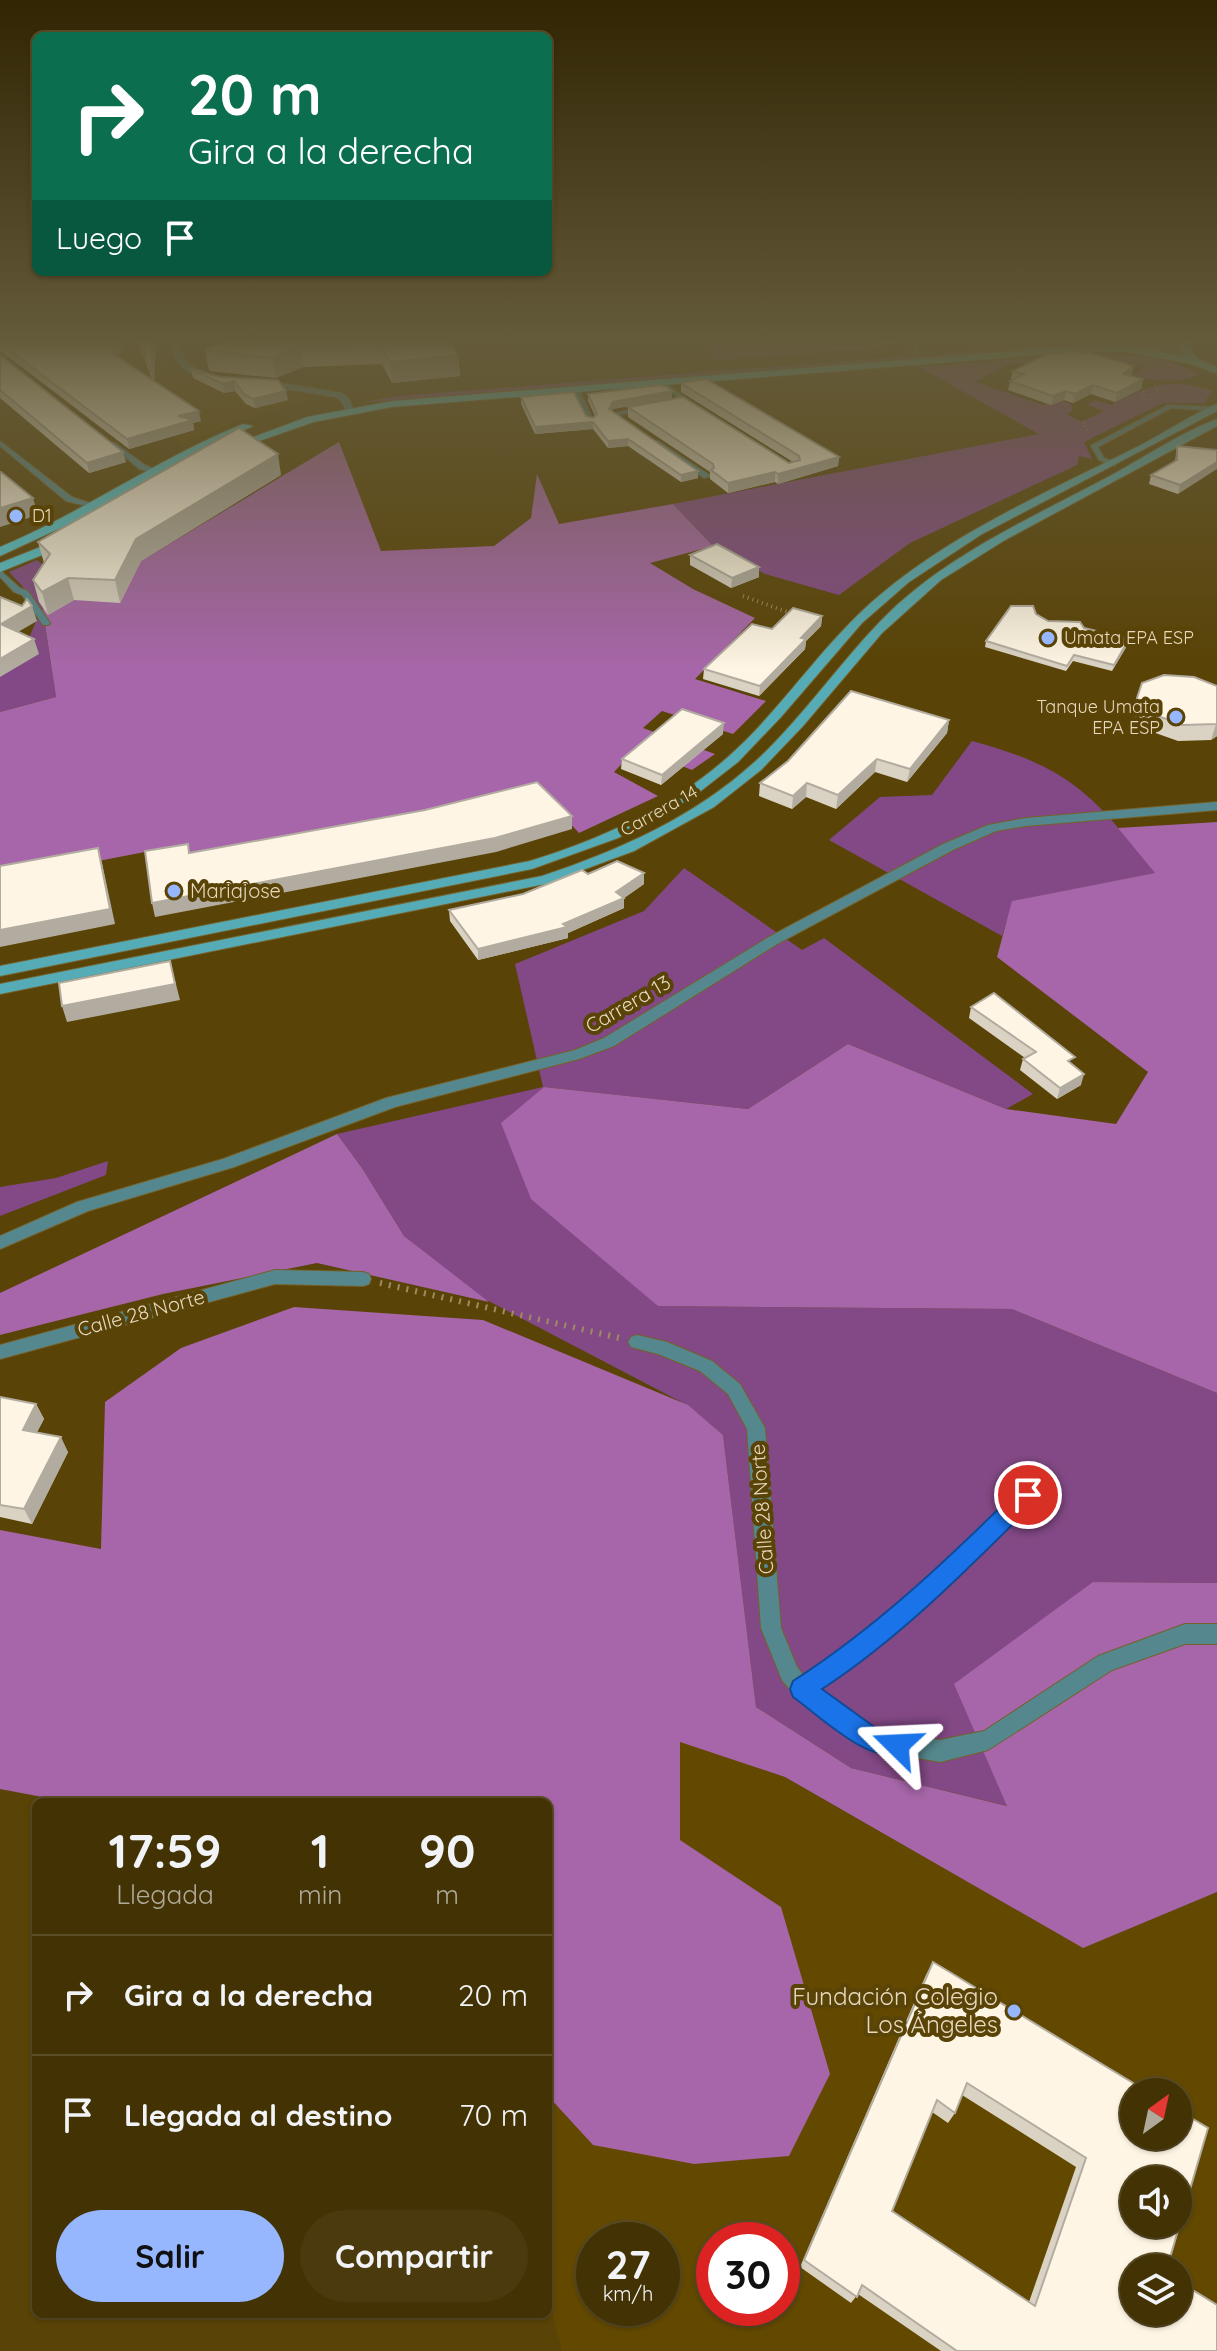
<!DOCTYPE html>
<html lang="es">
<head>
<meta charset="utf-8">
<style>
  :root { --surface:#433204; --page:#4a3a0e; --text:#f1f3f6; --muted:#afaa9a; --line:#5b4d26; --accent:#96b6fd }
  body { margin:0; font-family:Quicksand,sans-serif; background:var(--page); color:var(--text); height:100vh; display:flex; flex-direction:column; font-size:30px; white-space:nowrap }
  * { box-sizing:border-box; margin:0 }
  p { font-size:26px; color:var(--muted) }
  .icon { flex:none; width:44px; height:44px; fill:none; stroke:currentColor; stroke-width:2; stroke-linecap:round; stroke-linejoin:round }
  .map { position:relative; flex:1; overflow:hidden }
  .side { position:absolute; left:32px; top:1798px; width:520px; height:520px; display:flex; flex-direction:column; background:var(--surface); border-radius:12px; box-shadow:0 2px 6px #0004,0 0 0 2px var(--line) }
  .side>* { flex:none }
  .top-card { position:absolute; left:32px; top:32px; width:520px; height:244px; border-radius:12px; box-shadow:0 2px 6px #0004,0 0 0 2px var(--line); background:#0b6e4f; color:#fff; overflow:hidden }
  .needle { width:52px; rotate:33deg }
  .buttons { position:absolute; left:1120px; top:2078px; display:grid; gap:16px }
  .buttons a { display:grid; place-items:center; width:72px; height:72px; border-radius:50%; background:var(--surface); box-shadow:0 2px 6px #0004,0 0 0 2px var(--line); font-size:40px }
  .speed { position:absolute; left:576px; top:2222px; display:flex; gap:16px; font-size:40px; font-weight:700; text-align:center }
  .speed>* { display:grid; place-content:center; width:104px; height:104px; border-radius:50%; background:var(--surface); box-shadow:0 2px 6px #0004,0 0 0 2px var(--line); line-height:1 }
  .speed small { font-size:20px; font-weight:400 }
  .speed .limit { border:12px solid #d22; background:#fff; color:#111 }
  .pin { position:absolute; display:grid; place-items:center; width:68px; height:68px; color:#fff; margin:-34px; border:4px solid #fff; border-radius:50%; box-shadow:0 2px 8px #0007 }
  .me { position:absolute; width:88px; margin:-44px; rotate:291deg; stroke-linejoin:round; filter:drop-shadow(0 0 6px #0008) }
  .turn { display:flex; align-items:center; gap:28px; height:168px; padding:0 24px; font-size:36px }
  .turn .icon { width:104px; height:104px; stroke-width:2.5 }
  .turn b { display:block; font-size:56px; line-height:68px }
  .then { display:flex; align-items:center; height:76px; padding:0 24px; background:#0003; gap:16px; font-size:30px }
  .eta { display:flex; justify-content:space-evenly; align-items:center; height:136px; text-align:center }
  .eta b { font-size:48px; font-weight:700; line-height:56px }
  .action { display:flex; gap:16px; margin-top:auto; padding:16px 24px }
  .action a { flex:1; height:92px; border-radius:48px; background:var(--accent); color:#111; font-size:32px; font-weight:700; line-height:92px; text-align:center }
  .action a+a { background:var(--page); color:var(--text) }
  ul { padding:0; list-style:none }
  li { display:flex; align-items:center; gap:24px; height:120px; padding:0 24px; border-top:2px solid var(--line) }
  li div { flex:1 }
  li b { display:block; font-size:30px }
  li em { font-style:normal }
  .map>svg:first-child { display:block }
  .built { fill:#634900; fill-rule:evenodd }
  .green { fill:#834986 }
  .forest { fill:#a766a9 }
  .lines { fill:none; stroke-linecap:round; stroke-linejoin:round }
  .service-casing { stroke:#75612b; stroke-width:2 }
  .minor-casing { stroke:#75612b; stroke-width:2 }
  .secondary-casing { stroke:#75612b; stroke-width:2 }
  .primary-casing { stroke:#75612b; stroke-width:2 }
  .path-far2 { stroke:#9d8c5f; stroke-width:3; stroke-dasharray:1 3; stroke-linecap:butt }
  .path-far1 { stroke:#9d8c5f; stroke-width:4; stroke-dasharray:1 4; stroke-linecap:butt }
  .path { stroke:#9d8c5f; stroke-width:6; stroke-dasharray:2 7; stroke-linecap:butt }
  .service { fill:#55888e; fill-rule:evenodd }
  .minor { fill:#55888e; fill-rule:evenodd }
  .secondary { fill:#56acb6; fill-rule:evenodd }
  .primary { fill:#53c7d4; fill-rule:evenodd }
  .wall { fill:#dad3c4; fill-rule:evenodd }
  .shaded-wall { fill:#b2aca0 }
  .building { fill:#fef5e4; stroke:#b2aca0; stroke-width:2; fill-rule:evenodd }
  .route { fill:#1a73e8; stroke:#114b97; stroke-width:2 }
  .poi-dot { fill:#96b6fd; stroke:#594306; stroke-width:3 }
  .labels { text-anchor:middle; stroke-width:8; stroke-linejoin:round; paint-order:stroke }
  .far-poi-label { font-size:18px; fill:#e6d9be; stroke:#594306; text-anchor:start }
  .far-street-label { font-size:18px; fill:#e6d9be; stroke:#594306 }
  .poi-label { font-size:20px; fill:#e6d9be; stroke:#594306; text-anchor:start }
  .street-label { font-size:20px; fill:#e6d9be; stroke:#594306 }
  .near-poi-label { font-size:24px; fill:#e6d9be; stroke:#594306; text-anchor:end }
</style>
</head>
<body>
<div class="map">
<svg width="1217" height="2351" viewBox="0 0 1217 2351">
  <rect width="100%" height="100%" fill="#594306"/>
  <g class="built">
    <polygon points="134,339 160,339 156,359 180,375 243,388 301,393 310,399 244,420 183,444 65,357"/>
    <path d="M680,1742L784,1777L1083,1948L1217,1892V2351H562L548,2298V2096L593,2145L781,1907L680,1840ZM1134,2092H1178V2136H1134ZM1134,2180H1178V2224H1134ZM594,2240H662V2308H594ZM714,2240H782V2308H714ZM1134,2268H1178V2312H1134Z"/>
  </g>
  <g class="green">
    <polygon points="708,339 875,339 879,348 714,360"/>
    <polygon points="1129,339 1179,339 1175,347 1176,353 1172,354 1125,346 1088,345 358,403 399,396"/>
    <path d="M1083,354C1120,354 1168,354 1199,375C1178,383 1154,382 1132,375L1143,367Z"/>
    <path d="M1068,355L1032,365L1009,363L976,382L1043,405L1062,401L1071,404L1073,410L1067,414L1081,422L1104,411L1087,405L1095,400L1111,405C1151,383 1169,378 1213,391L1204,403H1163L1084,442L1092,459L1079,456L1077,465L910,543L839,595L765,574L713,546L673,504L1039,434L919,367Z"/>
    <polygon points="37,560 56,576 41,599 56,697 0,712 0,675 29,638 39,614 28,610 23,587 9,572"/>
    <path d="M972,741C1008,751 1045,763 1075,786C1106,809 1131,844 1156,873L1013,901L1002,936L829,840L880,797L932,795Z"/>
    <polygon points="684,868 802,950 824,938 1033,1094 1006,1109 848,1044 748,1109 544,1087 658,1306 1012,1309 1217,1393 1217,1583 1093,1582 1008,1806 851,1768 756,1707 723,1435 687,1405 481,1297 404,1236 362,1168 337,1134 543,1087 515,964 644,911"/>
    <polygon points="108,1161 106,1175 0,1216 0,1187 56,1178"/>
  </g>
  <g class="forest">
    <polygon points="339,442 381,551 494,546 531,518 537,474 559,524 673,504 713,546 650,563 693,589 755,618 695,679 766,701 733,734 662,711 643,728 715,754 692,770 637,748 614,772 658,796 579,833 540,791 222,858 150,851 0,880 0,712 56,697 41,598 141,561"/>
    <polygon points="1217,822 1217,1393 1012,1309 658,1306 531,1199 501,1123 544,1087 748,1109 848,1044 1006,1109 1116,1124 1148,1072 997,957 1012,901 1155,873 1118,828"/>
    <polygon points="337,1134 362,1168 404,1236 489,1302 317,1263 163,1294 0,1335 0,1293"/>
    <polygon points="294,1307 483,1320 688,1405 723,1435 756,1707 851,1768 1007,1806 954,1684 1093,1582 1217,1583 1217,1892 1083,1948 785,1777 680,1742 680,1840 781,1907 830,2074 789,2156 694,2164 593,2145 548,2096 548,1802 69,1802 0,1789 0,1530 101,1549 105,1402 181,1348"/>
  </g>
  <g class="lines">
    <defs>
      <g id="service">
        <polygon points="907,339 913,339 920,353 916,353"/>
        <polygon points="659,381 663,381 695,405 695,407 691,407 659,383"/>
        <polygon points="576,387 579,389 594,422 589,421 573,389"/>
        <polygon points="1168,405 1215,407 1217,411 1171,408 1098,447 1104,458 1115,462 1115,466 1099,460 1091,446 1092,445"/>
        <polygon points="642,407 644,408 644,410 614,416 611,414"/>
        <polygon points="0,441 72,497 99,506 95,508 66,501 0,446"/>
        <polygon points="654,441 658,441 711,476 704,478 654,443"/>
        <polygon points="111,443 115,443 145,465 159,471 155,473 139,469 111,445"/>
        <polygon points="0,570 20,588 28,591 50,623 49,625 43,625 22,595 14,592 0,577"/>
        <path d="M1028,1489L1033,1491L1035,1495L1033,1499C962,1570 890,1637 807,1694L802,1696L797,1694L794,1689L797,1684C879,1627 952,1560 1023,1491Z"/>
      </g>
      <g id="minor">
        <path d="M170,339H178C180,362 193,369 214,375V379C189,378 172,364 170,339Z"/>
        <polygon points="262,380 342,393 349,399 354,411 347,413 342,402 336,397 259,385 258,383"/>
        <polygon points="1217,802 1217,810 1026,826 996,831 953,850 779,943 614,1046 579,1059 395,1107 234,1167 88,1211 0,1249 0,1236 77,1202 223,1159 386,1098 575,1050 604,1038 769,937 943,844 988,825 1026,818"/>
        <polygon points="275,1270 363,1272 369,1274 371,1279 369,1284 363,1286 275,1284 0,1359 0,1345"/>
        <polygon points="637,1335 667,1342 712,1361 740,1384 765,1428 781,1628 797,1667 809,1682 879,1732 940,1740 984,1731 1098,1656 1185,1624 1217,1624 1217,1644 1185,1644 1112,1670 988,1750 940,1762 867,1749 795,1696 782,1680 761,1628 747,1429 728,1394 700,1371 658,1354 631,1347 628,1342 631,1337"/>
      </g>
      <g id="secondary">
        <path d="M1217,404V411L982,534L909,582L862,623L781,717L738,762L693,797L618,838L532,869L0,976V966L530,861C614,835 691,798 753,733C796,688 832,635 880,595C955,532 1045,493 1131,450C1160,436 1188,416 1217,404Z"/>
        <path d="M1217,419V426L1005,540L941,580L882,633L803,726L761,770L714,807L634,851L545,884L0,994V984L542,876C629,847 712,809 776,741C818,697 853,646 897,605C959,549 1037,515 1110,476C1145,457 1180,433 1217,419Z"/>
      </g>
      <g id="primary">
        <polygon points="1185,339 1195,339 1189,347 1198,359 1217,367 1217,374 1191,364 1126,352 1089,351 392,407 314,422 230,451 224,448 307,417 392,401 1089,345 1126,346 1185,356 1179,347"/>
        <path d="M243,424L253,426L188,457L67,525L0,556V547C84,512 158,458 243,424Z"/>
        <polygon points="63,538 69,542 67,545 0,572 0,563"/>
      </g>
    </defs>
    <use href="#service" class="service-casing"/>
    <use href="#minor" class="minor-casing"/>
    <use href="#secondary" class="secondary-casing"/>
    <use href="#primary" class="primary-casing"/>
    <g class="path-far2">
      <polyline points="1143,387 1145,403"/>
      <polyline points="1148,399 1159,388 1152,384"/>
      <polyline points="1083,422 1089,432"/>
    </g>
    <polyline class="path-far1" points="743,596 793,614"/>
    <polyline class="path" points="380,1283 620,1338"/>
    <use href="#service" class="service"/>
    <use href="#minor" class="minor"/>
    <use href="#secondary" class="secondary"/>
    <use href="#primary" class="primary"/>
  </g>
  <g class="wall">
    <polygon points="0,339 127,340 118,357 152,379 137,339 156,339 154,381 201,421 193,423 194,430 129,449 2,352 0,352"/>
    <polygon points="447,339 458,355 460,376 392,383 382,364 303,367 276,378 209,371 205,350"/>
    <polygon points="874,339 906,339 906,343 878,345"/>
    <polygon points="915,339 957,339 918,342"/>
    <polygon points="0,355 126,462 89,473 0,398"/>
    <polygon points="191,369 220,377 288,400 255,408 246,404 235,391 224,393 193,378"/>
    <polygon points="1013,371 1132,375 1131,376 1143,379 1141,389 1115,402 1091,394 1073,403 1064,400 1051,405 1008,390"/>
    <polygon points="681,383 839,457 838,466 778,484 775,482 728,493 710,479 710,472 628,417 628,407 789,463 793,462 681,392"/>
    <polygon points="672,391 672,398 613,409 612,411 698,478 681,482 628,446 608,448 593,429 535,434 521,404 521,397 593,418 595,416 588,401 588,394"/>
    <polygon points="1177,446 1217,450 1178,494 1149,484 1151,475 1175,461"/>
    <polygon points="281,475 141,561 120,603 74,600 48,615 39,602 33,580 44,563 38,542"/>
    <polygon points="690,555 759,577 731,588 690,565"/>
    <polygon points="1036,614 1048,621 1129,639 1128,644 1112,671 1073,661 1066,671 985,647 986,641"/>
    <polygon points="822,616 821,626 806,641 805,649 759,696 703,679 704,669 772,629"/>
    <polygon points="1217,686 1217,736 1211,740 1178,741 1147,730 1137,721 1133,713 1137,698"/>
    <polygon points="949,720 947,733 907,782 875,772 836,809 806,797 792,809 759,796 760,783"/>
    <polygon points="723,734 661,785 621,769 622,759"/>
    <polygon points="588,874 644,884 624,898 624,908 568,933 568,938 478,960 450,921 449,910 523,894"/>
    <polygon points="971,1007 1073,1065 1081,1085 1057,1099 1020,1070 1023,1059 1025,1058 969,1018"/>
    <polygon points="0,1397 36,1404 44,1419 37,1432 68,1452 32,1524 0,1517"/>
    <path d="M933,1962L1148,2092L1134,2268L1217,2351H941L858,2294L851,2303L800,2267L926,1975ZM962,2095L1076,2167L1029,2302L892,2211L932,2112L948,2123L955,2113Z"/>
  </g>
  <g class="shaded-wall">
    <polygon points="121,339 127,339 127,340 114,363 112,353"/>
    <polygon points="152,339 156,339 154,386 151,371"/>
    <polygon points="300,346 303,367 276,378 273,358"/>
    <polygon points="458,355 460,376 392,383 390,362"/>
    <polygon points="1134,366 1132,375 1121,383 1123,374"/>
    <polygon points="1143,379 1141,389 1115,402 1117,393"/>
    <polygon points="234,381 235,391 224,393 223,384"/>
    <polygon points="1093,385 1091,394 1073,403 1075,394"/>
    <polygon points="286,391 288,400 255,408 253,399"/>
    <polygon points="672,391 672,398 613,409 609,416 609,409 613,402"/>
    <polygon points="1066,391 1064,400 1051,405 1053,396"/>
    <polygon points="199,411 201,421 193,423 194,430 129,449 127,439 178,416"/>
    <polygon points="593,422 593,429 535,434 535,427"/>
    <polygon points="628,439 628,446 608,448 608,441"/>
    <polygon points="123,452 126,462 89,473 87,463"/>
    <polygon points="278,454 281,475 141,561 120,603 115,580 136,539"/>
    <polygon points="839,457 838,466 778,484 778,474"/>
    <polygon points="1217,462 1217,469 1178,494 1180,485"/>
    <polygon points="698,471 698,478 681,482 681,475"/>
    <polygon points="775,472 775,482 728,493 728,483"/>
    <polygon points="33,498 38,515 0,527 0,508"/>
    <polygon points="759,567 759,577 731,588 732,578"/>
    <polygon points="68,578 74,600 48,615 42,592"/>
    <polygon points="32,606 37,621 6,639 1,624"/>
    <polygon points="822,616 821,626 806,641 805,649 759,696 760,686 801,638"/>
    <polygon points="34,639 39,654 0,677 0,659"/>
    <polygon points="1129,639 1128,644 1112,671 1114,665"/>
    <polygon points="949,720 947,733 907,782 910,769"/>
    <polygon points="724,723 723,734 661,785 662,775"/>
    <polygon points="1216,724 1217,724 1217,736 1211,740"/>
    <polygon points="877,759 875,772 836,809 838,795"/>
    <polygon points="807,783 806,797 792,809 793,796"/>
    <polygon points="572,816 572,829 496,852 155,917 152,903"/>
    <polygon points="98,848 102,863 115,924 0,947 0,930"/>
    <polygon points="644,873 644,884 624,898 624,908 568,933 568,938 478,960 478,949 563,924 616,892"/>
    <polygon points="170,961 180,1000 67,1022 62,1006"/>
    <polygon points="1084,1074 1081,1085 1057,1099 1060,1088"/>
    <polygon points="36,1404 44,1419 30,1445 23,1430"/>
    <polygon points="61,1437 68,1452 32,1524 24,1509"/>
  </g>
  <g class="building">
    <polygon points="0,339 121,339 112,353 199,411 178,416 193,420 127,439 0,343"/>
    <polygon points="139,339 152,339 151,371"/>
    <polygon points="234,339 447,339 458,355 390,362 380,344 300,346 273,358 205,350"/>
    <polygon points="1070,350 1083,354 1088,352 1134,366 1123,374 1143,379 1117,393 1093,385 1075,394 1066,391 1053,396 1010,381 1024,374 1013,371 1049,353 1062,354"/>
    <polygon points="0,355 123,452 87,463 0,390"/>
    <polygon points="191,369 220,377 278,380 286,391 253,399 245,395 234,381 223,384"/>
    <polygon points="706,379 839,457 778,474 775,472 728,483 711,470 714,468 713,464 628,407 683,397 789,463 800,460 799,456 681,383"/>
    <polygon points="660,385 667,387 672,391 613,402 609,409 698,471 681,475 628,439 608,441 593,422 535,427 521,397 574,392 586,416 593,418 597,414 588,394"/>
    <polygon points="239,428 278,454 136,539 115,580 68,578 42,592 33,580 50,554 38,542"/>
    <polygon points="1177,446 1217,450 1217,462 1180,485 1151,475 1177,460"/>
    <polygon points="0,472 1,472 33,498 0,508"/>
    <polygon points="717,544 759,567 732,578 690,555"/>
    <polygon points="0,597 22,606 27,599 32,606 1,624 34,639 0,659"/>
    <polygon points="1011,606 1033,606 1036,614 1048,621 1080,622 1084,628 1129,639 1114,665 1074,655 1067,666 986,641"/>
    <polygon points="793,608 822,616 801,638 806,639 760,686 704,669 752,624 772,629"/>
    <polygon points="1164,675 1194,677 1217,686 1217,724 1183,725 1152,714 1142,706 1137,698 1142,683"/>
    <polygon points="851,691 949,720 910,769 877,759 838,795 807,783 793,796 760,783 788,761"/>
    <polygon points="682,709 724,723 662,775 622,759"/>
    <polygon points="537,782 572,816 495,838 152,903 145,851 188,844 189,853 425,810"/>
    <polygon points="98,848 110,909 0,930 0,866"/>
    <polygon points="617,861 644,873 616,892 624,898 563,924 567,927 478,949 449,910 523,894 582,870 588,874"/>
    <polygon points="170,961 175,984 62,1006 59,983"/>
    <polygon points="994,993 1075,1057 1068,1061 1084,1074 1060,1088 1023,1059 1036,1052 971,1007"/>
    <polygon points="0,1397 36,1404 23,1430 61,1437 24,1509 0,1505"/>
    <path d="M933,1962L1148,2092H1134V2136H1178V2110L1208,2128L1167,2268H1134V2312H1178V2281L1217,2305V2351H957L862,2285L857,2297L804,2260ZM967,2083L1086,2158L1035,2306L892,2211L937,2100L955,2113ZM1134,2180H1178V2224H1134Z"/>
  </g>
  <linearGradient id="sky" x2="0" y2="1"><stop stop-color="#312503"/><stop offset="0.51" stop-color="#645b3b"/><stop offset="1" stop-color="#645b3b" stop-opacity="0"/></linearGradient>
  <rect width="1217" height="668" fill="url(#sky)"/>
  <path class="route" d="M1028,1486L1035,1488L1038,1495L1035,1502C969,1568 900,1638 822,1689L880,1731L905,1737L909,1745L905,1753C871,1767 820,1716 793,1697L790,1689L793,1681C877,1627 949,1558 1020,1488Z"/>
  <g class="poi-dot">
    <circle cx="16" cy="516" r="8"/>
    <circle cx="1048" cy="638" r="8"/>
    <circle cx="1176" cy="717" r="8"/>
    <circle cx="174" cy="891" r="8"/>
    <circle cx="1014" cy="2011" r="8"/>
  </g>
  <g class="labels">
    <g class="far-poi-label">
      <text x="32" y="522">D1</text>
      <text x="1064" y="644">Umata EPA ESP</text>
      <text x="1160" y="713" text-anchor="end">Tanque Umata<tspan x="1160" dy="21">EPA ESP</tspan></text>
    </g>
    <g class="far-street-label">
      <text transform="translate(659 811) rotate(-29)" y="6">Carrera 14</text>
    </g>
    <g class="poi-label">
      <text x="190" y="898">Mariajose</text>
    </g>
    <g class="street-label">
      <text transform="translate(628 1004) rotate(-30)" y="7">Carrera 13</text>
      <text transform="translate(141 1313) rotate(-15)" y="7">Calle 28 Norte</text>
      <text transform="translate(762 1509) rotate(-94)" y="7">Calle 28 Norte</text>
    </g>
    <g class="near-poi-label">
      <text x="998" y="2005">Fundación Colegio<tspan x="998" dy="28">Los Ángeles</tspan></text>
    </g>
  </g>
</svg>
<div class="buttons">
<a><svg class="needle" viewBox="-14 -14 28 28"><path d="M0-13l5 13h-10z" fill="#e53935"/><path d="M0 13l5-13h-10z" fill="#afaa9a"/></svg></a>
<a><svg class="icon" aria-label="sound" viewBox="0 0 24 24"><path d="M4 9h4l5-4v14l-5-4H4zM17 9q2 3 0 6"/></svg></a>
<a><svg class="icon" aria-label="layers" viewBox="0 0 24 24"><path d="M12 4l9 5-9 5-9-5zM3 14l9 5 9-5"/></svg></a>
</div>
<div class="speed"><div>27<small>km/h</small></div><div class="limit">30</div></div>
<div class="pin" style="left:1028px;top:1495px;background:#d93025"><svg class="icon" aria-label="arrive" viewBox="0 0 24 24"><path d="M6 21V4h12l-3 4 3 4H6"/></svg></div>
<svg class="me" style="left:897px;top:1745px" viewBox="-20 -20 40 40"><path d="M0-17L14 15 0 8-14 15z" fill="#1a73e8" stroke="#fff" stroke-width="4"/></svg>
<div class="top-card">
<div class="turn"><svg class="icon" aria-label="right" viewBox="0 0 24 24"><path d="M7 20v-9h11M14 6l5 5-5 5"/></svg><div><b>20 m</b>Gira a la derecha</div></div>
<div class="then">Luego<svg class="icon" aria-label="arrive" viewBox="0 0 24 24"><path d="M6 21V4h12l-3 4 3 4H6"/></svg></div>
</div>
<section class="side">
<div class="eta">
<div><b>17:59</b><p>Llegada</p></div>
<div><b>1</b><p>min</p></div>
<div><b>90</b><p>m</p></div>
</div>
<ul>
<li><svg class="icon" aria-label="right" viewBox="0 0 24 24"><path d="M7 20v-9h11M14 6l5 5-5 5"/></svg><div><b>Gira a la derecha</b></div><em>20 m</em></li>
<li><svg class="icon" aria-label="arrive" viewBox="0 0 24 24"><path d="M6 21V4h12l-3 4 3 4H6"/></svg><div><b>Llegada al destino</b></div><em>70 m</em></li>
</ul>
<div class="action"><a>Salir</a><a>Compartir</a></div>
</section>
</div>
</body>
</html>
